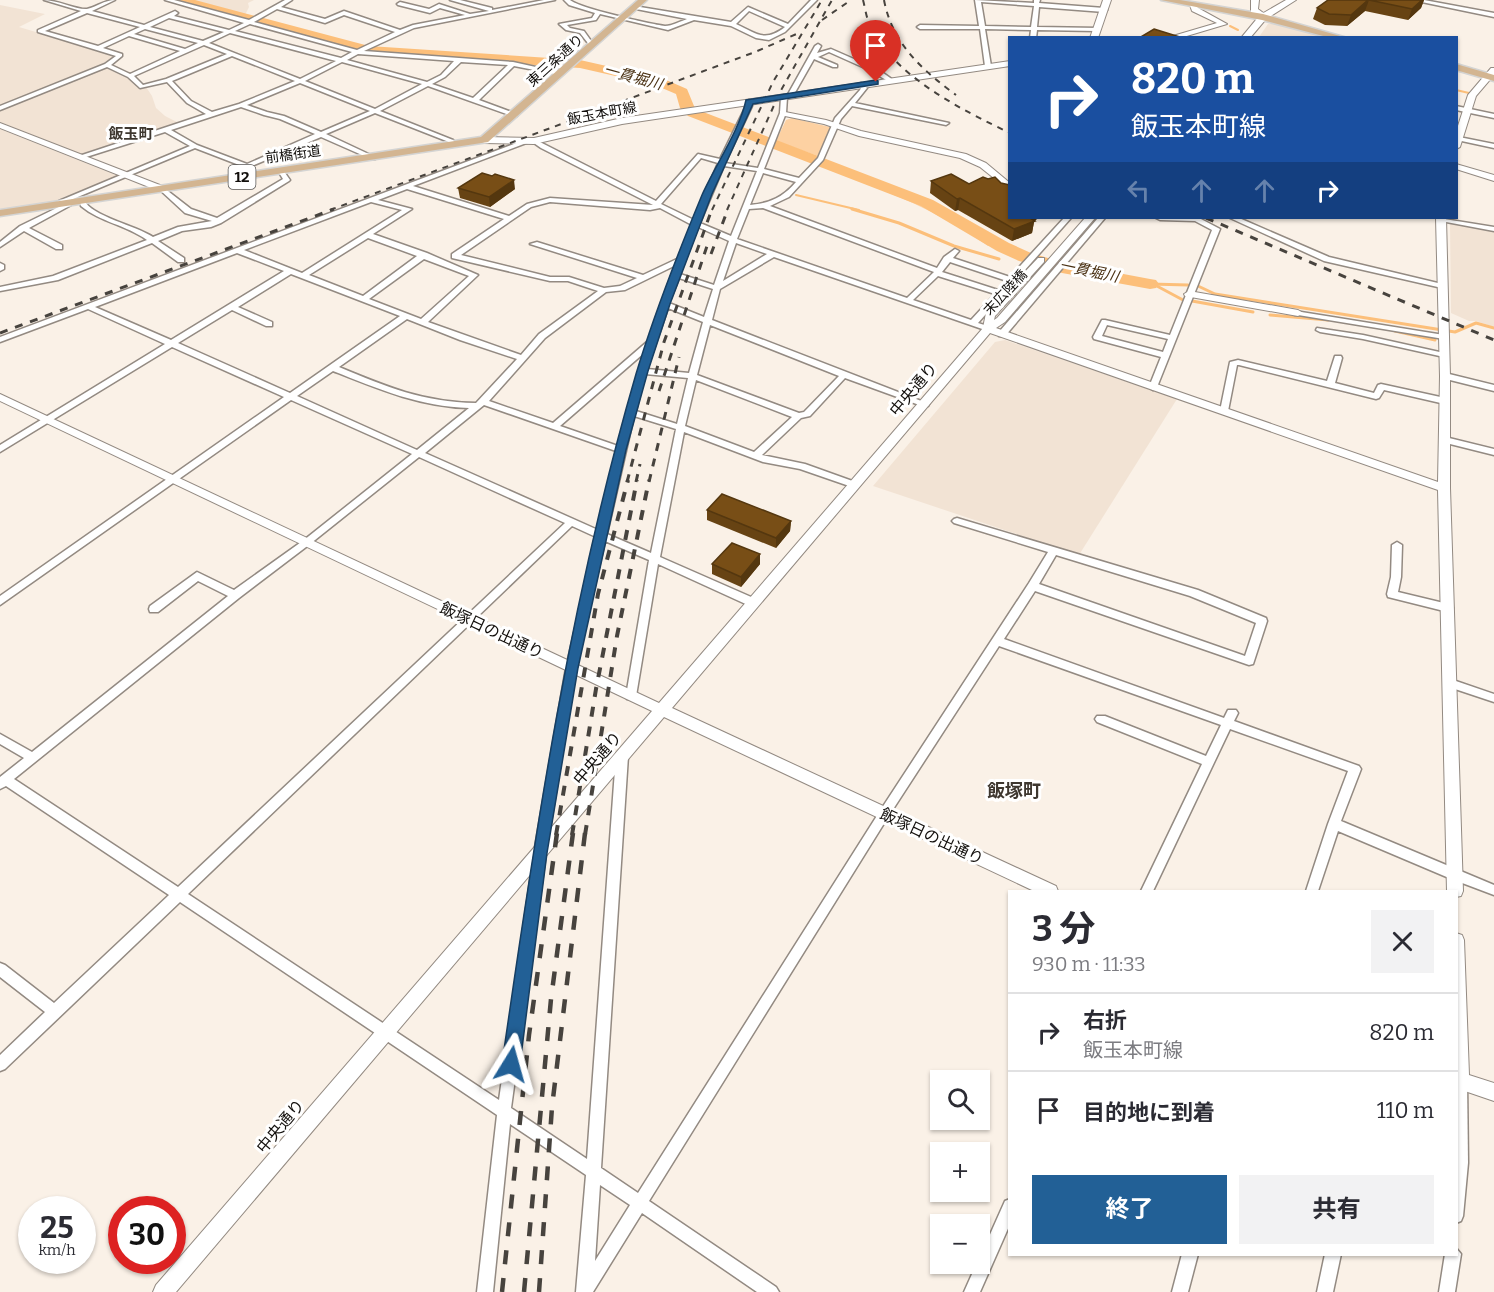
<!DOCTYPE html>
<html lang="ja">
<head>
<meta charset="utf-8">
<style>
  :root { --surface:#fff; --page:#f2f2f3; --text:#2b2b33; --muted:#7c7c81; --line:#e1e1e2; --accent:#226096 }
  body { margin:0; font-family:Bitter,"Noto Sans JP",serif; background:var(--page); color:var(--text); height:100vh; display:flex; flex-direction:column; font-size:22px; white-space:nowrap }
  * { box-sizing:border-box; margin:0 }
  p { font-size:20px; color:var(--muted) }
  .icon { flex:none; width:33px; height:33px; fill:none; stroke:currentColor; stroke-width:2; stroke-linecap:round; stroke-linejoin:round }
  .map { position:relative; flex:1; overflow:hidden }
  .drawer { position:absolute; left:1008px; top:890px; width:450px; height:366px; display:flex; flex-direction:column; background:var(--surface); border-radius:0px; box-shadow:0 2px 4px #0004 }
  .drawer>* { flex:none }
  .banner { position:absolute; left:1008px; top:36px; width:450px; height:183px; border-radius:0px; box-shadow:0 2px 4px #0004; background:#1a4fa0; color:#fff; overflow:hidden }
  .controls { position:absolute; left:930px; top:1070px; display:grid; gap:12px }
  .controls a { display:grid; place-items:center; width:60px; height:60px; border-radius:0px; background:var(--surface); box-shadow:0 2px 4px #0004; font-size:30px }
  .speed { position:absolute; left:18px; top:1196px; display:flex; gap:12px; font-size:30px; font-weight:700; text-align:center }
  .speed>* { display:grid; place-content:center; width:78px; height:78px; border-radius:50%; background:var(--surface); box-shadow:0 2px 4px #0004; line-height:1 }
  .speed small { font-size:15px; font-weight:400 }
  .speed .limit { border:9px solid #d22; background:#fff; color:#111 }
  .pin { position:absolute; display:grid; place-items:center; width:51px; height:51px; color:#fff; margin:-62px -26px; border-radius:50% 50% 50% 0; rotate:-45deg; box-shadow:0 0 6px #0007 }
  .pin .icon { rotate:45deg }
  .me { position:absolute; width:66px; margin:-33px; rotate:8deg; stroke-linejoin:round; filter:drop-shadow(0 0 4px #0008) }
  .turn { display:flex; align-items:center; gap:21px; height:126px; padding:0 24px; font-size:27px }
  .turn .icon { width:78px; height:78px; stroke-width:2.5 }
  .turn b { display:block; font-size:42px; line-height:51px }
  .lanes { display:flex; align-items:center; height:57px; padding:0 24px; background:#0003; justify-content:center; gap:30px; direction:ltr }
  .lanes .off { opacity:.35 }
  .round { display:grid; place-items:center; flex:none; width:63px; height:63px; border-radius:0px; background:var(--page) }
  .headline { display:flex; align-items:center; justify-content:space-between; height:102px; padding:0 24px }
  h1 { font-size:36px; font-weight:700; line-height:45px }
  .action { display:flex; gap:12px; margin-top:auto; padding:12px 24px }
  .action a { flex:1; height:69px; border-radius:0px; background:var(--accent); color:#fff; font-size:24px; font-weight:700; line-height:69px; text-align:center }
  .action a+a { background:var(--page); color:var(--text) }
  ul { padding:0; list-style:none }
  li { display:flex; align-items:center; gap:18px; height:78px; padding:0 24px; border-top:2px solid var(--line) }
  li div { flex:1 }
  li b { display:block; font-size:22px }
  li em { font-style:normal }
  .map>svg:first-child { display:block }
  .built { fill:#f2e3d4 }
  .green { fill:#fdd1a2 }
  .lines { fill:none; stroke-linecap:round; stroke-linejoin:round }
  .stream-far1 { stroke:#fcbf7a; stroke-width:2 }
  .stream { stroke:#fcbf7a; stroke-width:3 }
  .river { fill:#fcbf7a; fill-rule:evenodd }
  .minor-casing { stroke:#938a82; stroke-width:3 }
  .tertiary-casing { stroke:#938a82; stroke-width:2 }
  .secondary-casing { stroke:#938a82; stroke-width:2 }
  .primary-casing { stroke:#d4d4d3; stroke-width:3 }
  .minor { fill:#fff; fill-rule:evenodd }
  .tertiary { fill:#fff; fill-rule:evenodd }
  .secondary { fill:#fff; fill-rule:evenodd }
  .primary { fill:#d3b591; fill-rule:evenodd }
  .rail-far3 { stroke:#47433e; stroke-width:2; stroke-dasharray:6 6; stroke-linecap:butt }
  .rail-far2 { stroke:#47433e; stroke-width:3; stroke-dasharray:8 8; stroke-linecap:butt }
  .rail-far1 { stroke:#47433e; stroke-width:4; stroke-dasharray:10 10; stroke-linecap:butt }
  .rail { stroke:#47433e; stroke-width:4.5; stroke-dasharray:14 14; stroke-linecap:butt }
  .wall { fill:#674313 }
  .shaded-wall { fill:#54370f }
  .building { fill:#784e16; stroke:#54370f; stroke-width:1.5 }
  .route { fill:#226096; stroke:#163e62; stroke-width:1.5 }
  .labels { text-anchor:middle; stroke-width:6; stroke-linejoin:round; paint-order:stroke }
  .far-street-label { font-size:14px; fill:#120f0c; stroke:#fff }
  .far-water-label { font-size:15px; font-style:italic; fill:#493012; stroke:#fff }
  .far-neighbourhood-label { font-size:15px; font-weight:bold; fill:#3e372f; stroke:#fff }
  .shield { fill:#fff; stroke:#595755; stroke-width:1.5 }
  .shield-label { font-size:15px; font-weight:bold; fill:#120f0c }
  .street-label { font-size:16px; fill:#120f0c; stroke:#fff }
  .neighbourhood-label { font-size:18px; font-weight:bold; fill:#3e372f; stroke:#fff }
</style>
</head>
<body>
<div class="map">
<svg width="1494" height="1292" viewBox="0 0 1494 1292">
  <rect width="100%" height="100%" fill="#faf1e7"/>
  <g class="built">
    <polygon points="190,0 254,0 248,3 249,7 245,15"/>
    <polygon points="0,5 45,14 19,27 116,56 96,67 0,106"/>
    <polygon points="1268,24 1280,24 1329,37 1259,37"/>
    <polygon points="107,68 131,80 140,89 146,87 152,96 156,108 165,116 179,123 81,154 0,122 0,111"/>
    <polygon points="0,129 118,176 76,194 63,197 59,202 0,210"/>
    <polygon points="1450,222 1494,230 1494,327 1476,321 1469,321 1451,313"/>
    <polygon points="1005,340 1177,399 1079,555 873,486 995,342"/>
  </g>
  <g class="green">
    <polygon points="792,118 830,127 818,156 776,141 786,120"/>
    <path d="M868,181C912,198 953,216 990,245L988,246C950,219 910,200 866,184Z"/>
  </g>
  <g class="lines">
    <g class="stream-far1">
      <polyline points="1230,26 1238,30"/>
      <polyline points="1456,90 1469,93"/>
      <polyline points="796,195 859,210"/>
    </g>
    <g class="stream">
      <polyline points="852,209 899,223 954,246 999,259"/>
      <polyline points="1150,284 1188,285"/>
      <polyline points="1155,285 1183,300"/>
      <polyline points="1198,286 1215,294 1455,332 1476,323 1494,328"/>
      <polyline points="1192,301 1253,312"/>
      <polyline points="1270,315 1328,320"/>
      <polyline points="1395,331 1435,340"/>
    </g>
    <polygon class="river" points="174,0 195,0 369,46 580,60 664,79 687,89 694,106 698,110 933,200 1009,243 1031,253 1065,263 1150,279 1156,280 1159,284 1156,288 1150,289 1062,273 1019,261 997,251 921,206 688,116 680,108 676,94 655,85 580,68 369,54 176,3"/>
    <defs>
      <g id="minor">
        <path d="M44,0C57,0 77,10 87,9C97,7 104,0 115,0L92,11L144,25L175,11L178,13L174,16L229,30L244,23L165,0H174L249,20L285,0H292L281,7L325,19L344,11L400,30L413,25L465,15L440,8L430,13L398,5L397,4L400,2L429,9L439,4L470,14L489,11L450,0H460L492,8V10L544,0H555L414,28L364,51L513,62L563,73L560,75L514,66L479,100L517,114V116L515,117L428,86L380,111L453,140L457,145L456,146H452L449,142L375,113L326,134L375,157V159H371L321,137L247,168L195,148L61,204L57,202L59,201L190,146L165,132L83,158H79V156L206,114L187,103L167,82L140,88L128,77L107,67L0,110V106L105,64L116,56L38,32V30L81,11ZM277,9L325,23L344,15L395,32L357,50L254,22ZM87,13L140,27L98,46L45,31ZM169,18L224,32L203,41L150,27ZM250,24L352,52L341,58L235,31ZM145,29L198,43L185,49L134,34ZM230,33L336,61L300,79L209,43ZM129,36L180,51L130,74L111,65L122,56V54L103,48ZM204,45L227,54L166,79L143,85L134,76ZM358,54L454,61L441,75L427,82L347,60ZM232,56L295,81L239,104L212,112L191,101L172,81ZM342,62L422,84L375,109L305,81ZM461,62L508,65L473,98L432,84L445,77ZM300,83L370,111L321,132L284,116L267,112L247,105ZM241,107L264,115L280,119L315,134L247,164L197,145L171,130Z"/>
        <path d="M564,0H570C579,8 650,24 665,26C672,26 681,21 687,19L631,8L634,6L731,22L748,7L788,24L811,0H817L785,32L769,40L756,38L731,26L694,20L668,30L600,14L596,20L567,25L570,28L584,31L594,45L591,47L580,33L566,30L559,24L592,18L595,13L569,5ZM749,11L785,27C764,43 756,33 736,24Z"/>
        <path d="M975,0L1034,3V0H1040L1039,3L1104,8L1107,10L1104,12L1039,7L1037,27L1099,28L1100,29L1097,31L1037,30L1036,38H1030L1031,30L985,29L991,66L988,68L985,66L980,29H920L917,27L920,25L979,26ZM981,2L1034,6L1031,27L985,26Z"/>
        <polygon points="1412,0 1424,0 1494,13 1494,17"/>
        <polygon points="818,44 821,46 817,53 831,49 879,70 893,80 888,81 867,69 829,52 818,57 837,65 837,67 833,67 814,59 793,96 788,97 787,96 815,46"/>
        <path d="M861,83L867,88L855,103L949,123L946,125L852,106L841,119L823,160L789,197L770,206L937,268L944,257L955,249L959,251L953,258L1010,277L1064,218H1071L978,323L991,327V331H988L774,257L720,289L712,320L929,404L928,406H922L845,378L810,416L801,418L762,455L805,464L858,483L860,485L855,488L800,469L763,462L684,432L660,557L758,600L759,603L754,607L750,606L658,564L636,696L635,699H627L626,696L649,560L605,541L576,668L546,853L511,1108L587,1159L616,756L618,753L622,751L626,753L628,756L601,1168L638,1193L880,811L1029,583L1048,552L954,523L952,521L954,519L957,518L1198,590L1266,618L1267,621L1254,661L1253,664L1249,665L1035,591L1004,639L1224,718L1228,710H1236L1238,713L1234,721L1359,766L1361,769L1341,821L1494,885V895L1449,878L1338,831L1318,891H1306L1328,824L1348,771L1230,729L1153,891H1141L1202,764L1097,722L1095,719L1097,716H1105L1206,756L1221,725L999,646L888,817L649,1201L776,1287L779,1292H757L642,1213L593,1292H576L586,1175L510,1124L493,1292H477L497,1115L180,902L5,1069L0,1071V1055L45,1012L0,977V963L5,965L54,1003L169,895L6,786L0,789V777L24,758L0,744V734L32,752L228,596L198,581L158,612H150L149,609L150,606L197,572L234,590L304,540L412,454L291,400L0,605V596L284,397L172,347L0,452V445L165,344L88,309L0,342V337L527,139L529,140V142L413,186L509,216L527,204L550,198L653,205L541,148L531,141L536,140L656,201L698,154L720,159L746,106V102L749,100L752,102V106L725,163L758,168L780,113L781,97L784,95L787,97L786,113L764,169L799,178L818,158L835,118L860,90L861,88L858,85ZM701,158L718,163L694,220L661,204ZM724,166L757,171L731,236L700,223ZM763,173L796,182C783,197 771,203 750,205ZM407,189L504,219L452,254V258L550,281H568L598,291L539,334L521,355L428,322L478,275L427,253L373,234L412,209L378,200ZM371,202L402,210L302,273L244,250ZM550,202L650,210L660,208L692,225L679,258L643,275L537,242L530,244L637,278L620,286L604,288L569,277H550L461,255L531,207ZM763,208L934,272L907,298L737,239L749,209ZM698,227L729,241L714,285L680,274ZM368,238L417,256L363,296L309,275ZM736,243L767,254L723,281ZM237,253L284,271L171,340L95,307ZM424,259L469,276L421,319L369,299ZM950,262L1007,281L998,290L942,272ZM676,265L648,341L553,423L489,401L545,338L606,292L625,290ZM291,274L400,316L290,393L178,343L232,310L266,326H272V322L238,307ZM938,276L995,294L971,320L913,300ZM679,278L713,289L704,317L669,303ZM668,308L703,322L689,373L647,369ZM407,319L460,340L517,359L476,403C423,402 387,387 339,367ZM710,325L839,376L804,412L799,413L697,375ZM644,353L618,446L560,426ZM333,371C378,389 421,407 469,408L417,450L297,396ZM645,374L688,378L677,424L636,411ZM696,380L792,417L754,452L685,426ZM484,405L616,451L598,530L425,453ZM634,416L676,429L651,553L607,534ZM419,457L565,523L178,887L14,779L239,598L310,544ZM572,526L596,537L566,668L534,853L499,1100L188,894ZM1056,555L1190,596L1256,623L1245,656L1039,584ZM600,1185L630,1205L595,1261Z"/>
        <polygon points="1456,106 1494,114 1494,118 1456,110"/>
        <polygon points="1459,137 1494,144 1494,148 1457,140 1457,138"/>
        <path d="M279,170H283L290,180L289,181L221,223L211,227L182,231L158,241L184,258V262H178L152,243L58,280L0,291V287L53,276L147,240C126,225 100,222 81,206L80,200H84C91,216 137,226 153,237L178,227L212,221L185,213L160,190V188H164L191,209L217,218L283,179L278,171Z"/>
        <polygon points="71,201 75,203 73,204 29,228 62,245 62,249 56,249 24,231 0,247 0,242 20,226"/>
        <polygon points="1098,218 1105,218 1005,336 999,336 999,332"/>
        <path d="M1156,218H1199L1220,229L1157,387L1153,390L1149,387L1161,357L1094,339L1093,337L1102,320H1105L1170,335L1212,230L1195,221L1160,220ZM1107,325L1168,339L1163,352L1102,336Z"/>
        <polygon points="1230,218 1239,218 1329,257 1442,284 1446,286 1442,288 1324,261"/>
        <polygon points="1438,218 1494,227 1494,231 1441,221 1438,221"/>
        <polygon points="0,263 4,265 4,269 0,271"/>
        <polygon points="1295,311 1444,335 1448,337 1444,339 1298,315 1295,315"/>
        <polygon points="1317,328 1363,335 1444,353 1448,355 1444,357 1363,339 1320,332 1316,330"/>
        <polygon points="1335,356 1341,356 1342,358 1335,383 1374,393 1378,385 1381,384 1445,398 1449,401 1445,404 1384,390 1379,398 1376,399 1239,365 1237,365 1228,411 1224,414 1220,411 1230,362 1238,360 1327,381"/>
        <polygon points="1445,373 1494,385 1494,391 1442,378 1441,376"/>
        <polygon points="1445,437 1494,449 1494,455 1442,442 1441,440"/>
        <polygon points="1397,542 1402,545 1401,577 1398,592 1452,605 1453,608 1452,611 1448,612 1388,597 1387,594 1391,577 1392,545"/>
        <polygon points="1450,679 1494,694 1494,702 1446,686 1445,683 1446,680"/>
        <polygon points="1460,1073 1465,1075 1467,1080 1468,1163 1463,1216 1461,1221 1456,1223 1456,1075"/>
        <polygon points="1010,1199 1010,1224 980,1292 964,1292 977,1263 980,1263 980,1257 1005,1201"/>
        <polygon points="1456,1248 1461,1254 1455,1292 1439,1292 1445,1254 1456,1254"/>
        <polygon points="1182,1254 1198,1254 1188,1292 1172,1292"/>
        <polygon points="1325,1254 1341,1254 1333,1292 1317,1292"/>
      </g>
      <g id="tertiary">
        <polygon points="1103,0 1111,0 1098,38 1090,38"/>
        <polygon points="1251,0 1259,0 1258,9 1266,15 1266,19 1260,19 1251,12"/>
        <polygon points="1194,3 1198,8 1227,24 1180,38 1166,38 1217,23 1192,11 1190,5"/>
        <polygon points="1491,68 1494,68 1494,75 1476,96 1460,147 1456,149 1456,132 1468,95"/>
        <polygon points="780,111 826,120 861,131 966,154 986,163 1010,183 1010,191 980,167 960,158 859,136 824,124 780,115"/>
        <polygon points="0,123 165,187 166,189 159,191 0,128"/>
        <polygon points="1456,164 1494,175 1494,181 1456,169"/>
        <polygon points="1085,218 1095,218 1005,322 996,328 1438,482 1440,376 1436,218 1446,218 1450,376 1450,488 1463,891 1461,896 1456,897 1456,891 1447,891 1438,490 990,333 672,708 1056,886 1058,891 1034,891 664,717 176,1292 153,1292 156,1285 652,711 0,401 0,394 659,703 983,328 986,313 1038,258 1044,258 1044,262 995,316 994,320 997,318"/>
        <polygon points="1189,291 1298,310 1303,313 1298,316 1185,296 1184,294"/>
        <polygon points="1456,933 1462,935 1464,940 1469,1075 1494,1083 1494,1101 1456,1088"/>
      </g>
      <g id="secondary">
        <polygon points="1286,0 1296,0 1266,19 1250,38 1241,38 1260,15"/>
        <polygon points="1010,61 1010,66 622,124 534,144 484,143 479,140 484,137 534,138 622,118"/>
      </g>
      <g id="primary">
        <polygon points="638,0 647,0 488,142 0,216 0,210 481,137"/>
        <polygon points="1161,0 1180,0 1263,14 1347,38 1331,38 1262,20"/>
        <polygon points="1456,64 1494,75 1494,81 1456,70"/>
      </g>
    </defs>
    <use href="#minor" class="minor-casing"/>
    <use href="#tertiary" class="tertiary-casing"/>
    <use href="#secondary" class="secondary-casing"/>
    <use href="#primary" class="primary-casing"/>
    <use href="#minor" class="minor"/>
    <use href="#tertiary" class="tertiary"/>
    <use href="#secondary" class="secondary"/>
    <use href="#primary" class="primary"/>
    <g class="rail-far3">
      <path d="M863,0C865,7 866,16 869,23C891,75 962,110 1010,133"/>
      <path d="M884,0C892,43 922,70 956,95"/>
      <polyline points="822,20 851,0"/>
      <polyline points="330,210 755,52 801,32"/>
      <polyline points="712,210 773,82 822,0"/>
      <polyline points="727,210 780,92 832,0"/>
    </g>
    <g class="rail-far2">
      <polyline points="1206,218 1494,340"/>
      <polyline points="711,254 728,209"/>
      <polyline points="0,333 334,209"/>
      <polyline points="659,391 708,243"/>
      <polyline points="627,482 664,342 712,209"/>
      <polyline points="636,482 640,464"/>
      <polyline points="649,482 679,357"/>
    </g>
    <g class="rail-far1">
      <polyline points="556,835 598,594 628,480"/>
      <polyline points="572,835 596,689 637,480"/>
      <polyline points="585,835 617,636 649,480"/>
    </g>
    <g class="rail">
      <polyline points="502,1292 529,1035 557,833"/>
      <polyline points="524,1292 551,999 573,833"/>
      <polyline points="539,1292 552,1107 585,833"/>
    </g>
  </g>
  <g class="wall">
    <polygon points="1328,0 1424,0 1421,8 1408,20 1365,11 1347,26 1325,25 1313,19 1317,8"/>
    <polygon points="931,181 1034,222 1032,233 1012,241 958,210 955,211 930,193"/>
    <polygon points="458,188 515,189 490,207 460,198"/>
    <polygon points="707,510 791,521 790,531 776,548 707,520"/>
    <polygon points="712,564 760,564 741,587 712,574"/>
  </g>
  <g class="shaded-wall">
    <polygon points="1369,0 1365,11 1347,26 1351,15"/>
    <polygon points="1422,0 1424,0 1421,8 1408,20 1412,9"/>
    <polygon points="514,180 515,189 490,207 489,197"/>
    <polygon points="960,198 958,210 955,211 957,199"/>
    <polygon points="1030,218 1038,218 1034,222 1032,233 1012,241 1014,229"/>
    <polygon points="791,521 790,531 776,548 776,538"/>
    <polygon points="760,554 760,564 741,587 741,577"/>
  </g>
  <g class="building">
    <polygon points="1328,0 1368,0 1351,15 1329,14 1317,8"/>
    <polygon points="1369,0 1422,0 1412,9"/>
    <polygon points="1154,29 1183,38 1139,38"/>
    <polygon points="482,173 492,176 495,174 514,180 489,197 458,188"/>
    <polygon points="951,174 969,184 983,177 988,179 995,177 1001,183 1010,185 1010,218 1030,218 1035,221 1014,229 960,198 957,199 931,181"/>
    <polygon points="722,494 791,521 776,538 707,510"/>
    <polygon points="732,543 760,554 741,577 712,564"/>
  </g>
  <path class="route" d="M876,80L878,81V84L753,104L712,194L670,304L648,371L626,450L578,668L547,853L520,1064L517,1070L511,1073L504,1070L502,1064C535,832 570,600 636,374C654,314 678,253 702,195C715,166 740,129 746,100Z"/>
  <g class="labels">
    <g class="far-street-label">
      <text transform="translate(555 60) rotate(-42)" y="5">東三条通り</text>
      <text transform="translate(602 113) rotate(-11)" y="5">飯玉本町線</text>
      <text transform="translate(293 154) rotate(-8)" y="5">前橋街道</text>
      <text transform="translate(1005 292) rotate(-47)" y="5">末広陸橋</text>
    </g>
    <g class="far-water-label">
      <text transform="translate(633 77) rotate(15)" y="5">一貫堀川</text>
      <text transform="translate(1089 271) rotate(12)" y="5">一貫堀川</text>
    </g>
    <g class="far-neighbourhood-label">
      <text x="131" y="139">飯玉町</text>
    </g>
    <rect class="shield" x="228.5" y="165" width="27" height="24" rx="4.5"/>
    <g class="shield-label">
      <text x="242" y="182">12</text>
    </g>
    <g class="street-label">
      <text transform="translate(913 389) rotate(-50)" y="6">中央通り</text>
      <text transform="translate(492 630) rotate(25)" y="6">飯塚日の出通り</text>
      <text transform="translate(597 758) rotate(-49)" y="6">中央通り</text>
      <text transform="translate(932 836) rotate(25)" y="6">飯塚日の出通り</text>
      <text transform="translate(280 1126) rotate(-50)" y="6">中央通り</text>
    </g>
    <g class="neighbourhood-label">
      <text x="1014" y="797">飯塚町</text>
    </g>
  </g>
</svg>
<div class="controls">
<a><svg class="icon" aria-label="search" viewBox="0 0 24 24"><circle cx="10" cy="10" r="6"/><path d="M15 15l6 6"/></svg></a>
<a>+</a>
<a>−</a>
</div>
<div class="speed"><div>25<small>km/h</small></div><div class="limit">30</div></div>
<div class="pin" style="left:876px;top:82px;background:#d93025"><svg class="icon" aria-label="arrive" viewBox="0 0 24 24"><path d="M6 21V4h12l-3 4 3 4H6"/></svg></div>
<svg class="me" style="left:511px;top:1064px" viewBox="-20 -20 40 40"><path d="M0-17L14 15 0 8-14 15z" fill="#226096" stroke="#fff" stroke-width="4"/></svg>
<div class="banner">
<div class="turn"><svg class="icon" aria-label="right" viewBox="0 0 24 24"><path d="M7 20v-9h11M14 6l5 5-5 5"/></svg><div><b>820 m</b>飯玉本町線</div></div>
<div class="lanes"><svg class="icon off" aria-label="left" viewBox="0 0 24 24"><path d="M17 20v-9H6M10 6l-5 5 5 5"/></svg><svg class="icon off" aria-label="ahead" viewBox="0 0 24 24"><path d="M12 20V5M6 11l6-6 6 6"/></svg><svg class="icon off" aria-label="ahead" viewBox="0 0 24 24"><path d="M12 20V5M6 11l6-6 6 6"/></svg><svg class="icon" aria-label="right" viewBox="0 0 24 24"><path d="M7 20v-9h11M14 6l5 5-5 5"/></svg></div>
</div>
<section class="drawer">
<div class="headline"><div><h1>3 分</h1><p>930 m · 11:33</p></div><a class="round"><svg class="icon" aria-label="close" viewBox="0 0 24 24"><path d="M6 6l12 12M18 6L6 18"/></svg></a></div>
<ul>
<li><svg class="icon" aria-label="right" viewBox="0 0 24 24"><path d="M7 20v-9h11M14 6l5 5-5 5"/></svg><div><b>右折</b><p>飯玉本町線</p></div><em>820 m</em></li>
<li><svg class="icon" aria-label="arrive" viewBox="0 0 24 24"><path d="M6 21V4h12l-3 4 3 4H6"/></svg><div><b>目的地に到着</b></div><em>110 m</em></li>
</ul>
<div class="action"><a>終了</a><a>共有</a></div>
</section>
</div>
</body>
</html>
